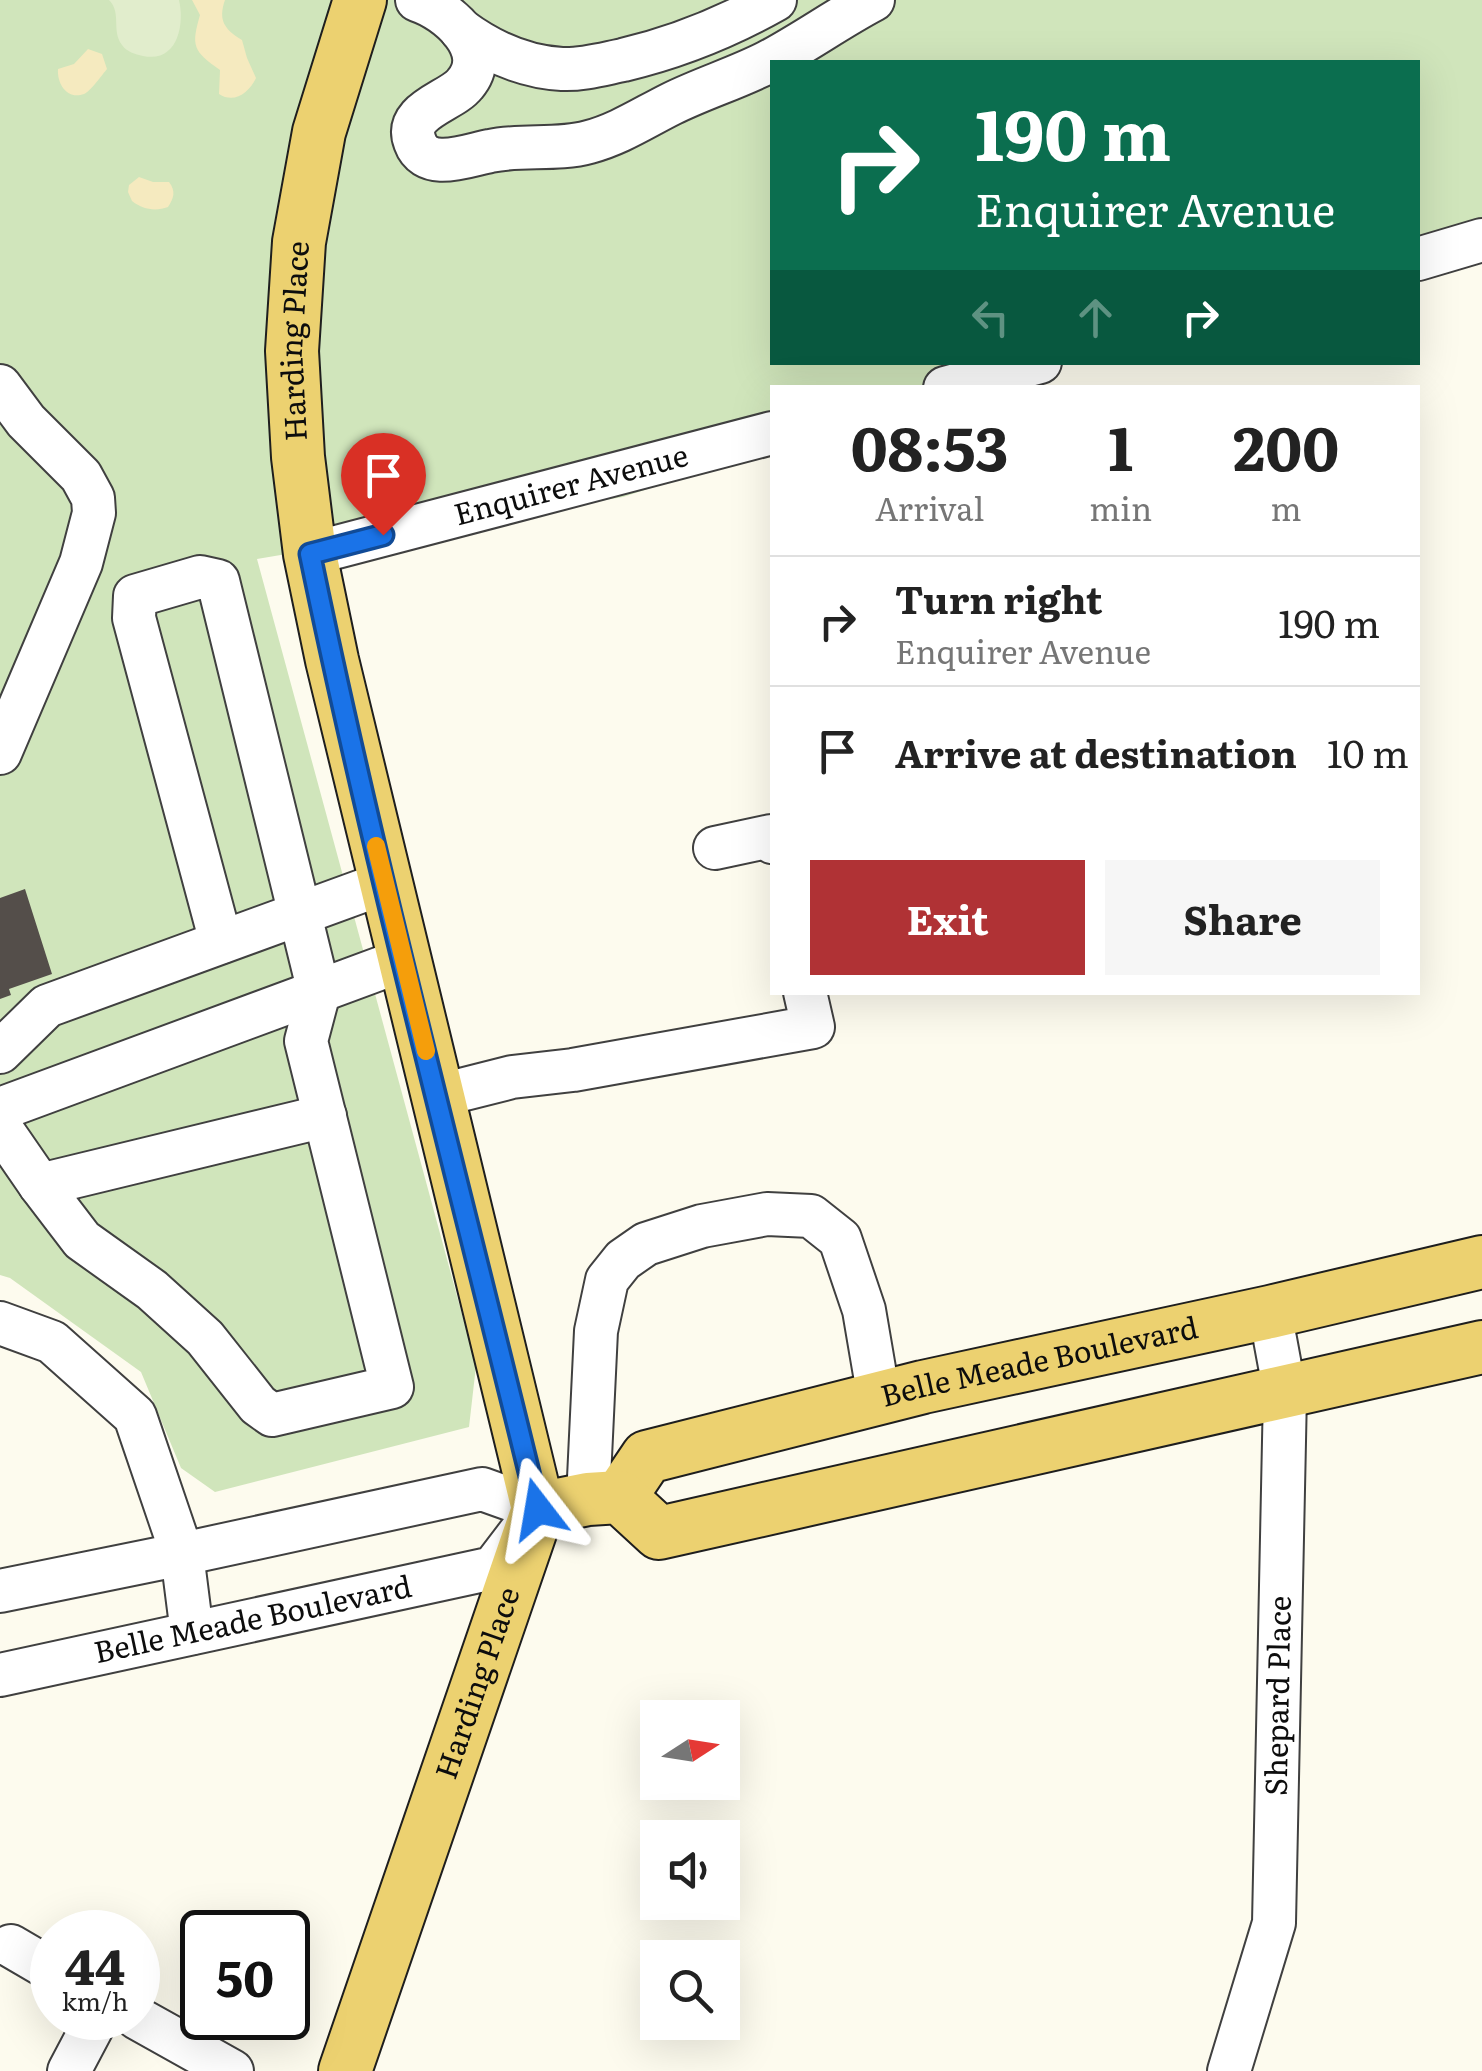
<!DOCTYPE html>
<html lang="en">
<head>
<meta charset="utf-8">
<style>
  :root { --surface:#fff; --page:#f6f6f6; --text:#222; --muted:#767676; --line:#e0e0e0; --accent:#b03235 }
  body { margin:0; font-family:Literata,serif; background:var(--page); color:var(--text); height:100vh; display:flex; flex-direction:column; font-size:38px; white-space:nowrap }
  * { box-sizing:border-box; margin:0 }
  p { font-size:32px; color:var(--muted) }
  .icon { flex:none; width:55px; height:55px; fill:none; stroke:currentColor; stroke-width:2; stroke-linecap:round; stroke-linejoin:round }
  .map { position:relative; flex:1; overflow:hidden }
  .sheet { position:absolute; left:770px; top:385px; width:650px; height:610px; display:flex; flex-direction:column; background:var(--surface); border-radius:0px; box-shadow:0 10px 40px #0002 }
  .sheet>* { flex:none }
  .banner { position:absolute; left:770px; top:60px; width:650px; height:305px; border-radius:0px; box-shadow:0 10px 40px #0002; background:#0b6e4f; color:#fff; overflow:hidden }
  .needle { width:65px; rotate:78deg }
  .buttons { position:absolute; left:640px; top:1700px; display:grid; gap:20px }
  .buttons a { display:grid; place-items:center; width:100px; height:100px; border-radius:0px; background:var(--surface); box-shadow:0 10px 40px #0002; font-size:50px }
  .speed { position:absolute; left:30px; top:1910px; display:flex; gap:20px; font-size:50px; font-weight:700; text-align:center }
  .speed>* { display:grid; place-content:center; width:130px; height:130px; border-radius:50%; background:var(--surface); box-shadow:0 10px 40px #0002; line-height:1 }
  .speed small { font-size:25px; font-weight:400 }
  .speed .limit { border:5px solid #111; border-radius:15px; background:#fff; color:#111 }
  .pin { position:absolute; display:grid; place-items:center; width:85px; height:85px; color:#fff; margin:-102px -42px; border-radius:50% 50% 50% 0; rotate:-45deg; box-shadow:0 0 10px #0007 }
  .pin .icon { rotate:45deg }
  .me { position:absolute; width:110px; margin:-55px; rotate:346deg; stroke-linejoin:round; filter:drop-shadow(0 0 8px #0008) }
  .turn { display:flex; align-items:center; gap:35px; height:210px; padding:0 40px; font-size:45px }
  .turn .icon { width:130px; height:130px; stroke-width:2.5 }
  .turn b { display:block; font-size:70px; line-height:85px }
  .lanes { display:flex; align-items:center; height:95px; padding:0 40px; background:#0003; justify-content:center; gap:50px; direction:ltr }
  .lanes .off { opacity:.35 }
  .eta { display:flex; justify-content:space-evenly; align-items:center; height:170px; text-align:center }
  .eta b { font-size:60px; font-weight:700; line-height:70px }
  .action { display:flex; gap:20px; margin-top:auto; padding:20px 40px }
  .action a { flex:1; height:115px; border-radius:0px; background:var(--accent); color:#fff; font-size:40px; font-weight:700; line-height:115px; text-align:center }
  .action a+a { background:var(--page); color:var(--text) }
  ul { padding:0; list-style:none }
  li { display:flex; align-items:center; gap:30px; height:130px; padding:0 40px; border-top:2px solid var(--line) }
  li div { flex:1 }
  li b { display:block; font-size:38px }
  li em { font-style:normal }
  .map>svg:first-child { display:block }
  .green { fill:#d0e5bb }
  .sand { fill:#f5eabf }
  .pitch { fill:#e1edcc }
  .building { fill:#544e4a }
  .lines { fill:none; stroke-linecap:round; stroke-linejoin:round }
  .minor-casing { stroke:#404040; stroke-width:46 }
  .major-casing { stroke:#1e1e1e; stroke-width:56 }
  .minor { stroke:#fff; stroke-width:42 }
  .major { stroke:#ecd170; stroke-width:52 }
  .route-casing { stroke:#114b97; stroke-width:25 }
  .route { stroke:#1a73e8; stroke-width:18 }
  .slow { stroke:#f59e0b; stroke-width:18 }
  .labels { text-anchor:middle; stroke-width:10; stroke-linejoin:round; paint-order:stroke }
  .street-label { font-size:30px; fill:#0d0d0d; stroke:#fff }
</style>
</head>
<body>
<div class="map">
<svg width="1482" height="2071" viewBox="0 0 1482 2071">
  <rect width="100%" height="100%" fill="#fdfbee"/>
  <polygon class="green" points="0,0 1482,0 1482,219 1418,239 1418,62 772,62 772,362 1038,363 961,387 772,388 772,449 623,497 257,559 476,1366 469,1427 215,1492 181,1468 141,1372 10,1278 0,1275"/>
  <g class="sand">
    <path d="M192,0H225C218,20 224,29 242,40L247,58L256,78C249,93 234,104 219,94L220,70C193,51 191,46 200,15Z"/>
    <path d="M88,49L102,54L107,69C102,75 90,92 84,94C67,100 57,84 58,69L74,64Z"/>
    <path d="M139,177L153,182H169C176,191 174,198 168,207C155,212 142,209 132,201L128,192L129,185Z"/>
  </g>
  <path class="pitch" d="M109,0H179C185,26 177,63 143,56C135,54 127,52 122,45C111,30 122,13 109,0Z"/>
  <polygon class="building" points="25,889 52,974 9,989 11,995 0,999 0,898"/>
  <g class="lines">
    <defs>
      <g id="minor">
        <path d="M417,0C448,10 494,50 465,84C451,102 403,110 415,142C426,173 468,155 490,151C523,144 557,151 589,142C619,134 643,118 671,104C703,88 737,78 768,62C804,43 837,19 873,0"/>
        <path d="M461,30C491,52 525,67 562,69C582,70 603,64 623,60C678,47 727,27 775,0"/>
        <polyline points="1418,259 1482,240"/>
        <polyline points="0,386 26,421 81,476 93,498 94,513 81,563 0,753"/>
        <polyline points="945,388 1040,362"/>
        <path id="s1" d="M310,554L772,433"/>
        <polyline points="715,848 771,836 772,842"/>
        <polyline points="0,1052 47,1006 384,883"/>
        <polyline points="437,1096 512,1077 573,1070 813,1027 805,992"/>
        <polyline points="0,1109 403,960"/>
        <polyline points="0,1127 40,1185 82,1240 152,1290 205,1338 258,1405 272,1415 392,1387 306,1041 319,992 218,581 200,577 135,596 134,618 221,942"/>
        <polyline points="40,1185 325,1116"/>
        <polyline points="0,1323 52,1342 135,1416 182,1554 192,1633"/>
        <polyline points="588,1499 596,1331 607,1280 623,1260 646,1244 702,1226 767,1214 811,1216 840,1239 864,1310 879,1398"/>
        <polyline points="0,1591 182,1554 482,1489 538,1509 493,1568 0,1675"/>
        <polyline points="11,1946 52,1970"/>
        <polyline points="137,2018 232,2071"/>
        <polyline points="69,2071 97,2018"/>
        <path id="s2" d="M1229,2071L1274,1923L1285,1393L1270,1312"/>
      </g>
      <g id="major">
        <path id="s3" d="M620,1497L647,1457L923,1387L1270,1312L1482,1262"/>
        <polyline points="538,1509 588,1499 620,1497 659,1533 1482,1347"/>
        <path id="s4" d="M345,2071L538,1509L332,660L310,554L298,457L292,351L299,242L319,132L360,0"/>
      </g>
    </defs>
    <use href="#minor" class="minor-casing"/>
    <use href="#major" class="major-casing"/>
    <use href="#minor" class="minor"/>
    <use href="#major" class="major"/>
  </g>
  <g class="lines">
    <defs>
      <path id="route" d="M383,535L310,554C376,874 461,1191 538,1509"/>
    </defs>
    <use href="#route" class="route-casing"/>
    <use href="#route" class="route"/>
    <polyline class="slow" points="376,846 426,1051"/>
  </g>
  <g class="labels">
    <g class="street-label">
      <text dy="10" stroke="none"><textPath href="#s4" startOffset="1790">Harding Place</textPath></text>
      <text dy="10" stroke="none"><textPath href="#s1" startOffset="270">Enquirer Avenue</textPath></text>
      <text dy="10" stroke="none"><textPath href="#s3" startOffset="452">Belle Meade Boulevard</textPath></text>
      <text transform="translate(253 1620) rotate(-12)" y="10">Belle Meade Boulevard</text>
      <text dy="10" stroke="none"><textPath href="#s4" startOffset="410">Harding Place</textPath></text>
      <text dy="10" stroke="none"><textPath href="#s2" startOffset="382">Shepard Place</textPath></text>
    </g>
  </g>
</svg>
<div class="buttons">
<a><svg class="needle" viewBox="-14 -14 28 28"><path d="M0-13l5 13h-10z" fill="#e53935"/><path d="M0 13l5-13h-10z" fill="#767676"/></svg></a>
<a><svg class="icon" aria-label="sound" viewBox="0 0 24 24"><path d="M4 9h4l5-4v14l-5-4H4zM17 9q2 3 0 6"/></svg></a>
<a><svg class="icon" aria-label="search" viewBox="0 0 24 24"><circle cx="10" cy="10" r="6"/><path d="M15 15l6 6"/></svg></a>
</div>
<div class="speed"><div>44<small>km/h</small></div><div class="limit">50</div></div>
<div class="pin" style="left:383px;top:535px;background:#d93025"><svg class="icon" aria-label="arrive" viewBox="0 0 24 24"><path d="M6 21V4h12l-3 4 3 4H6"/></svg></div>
<svg class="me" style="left:538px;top:1509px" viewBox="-20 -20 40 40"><path d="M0-17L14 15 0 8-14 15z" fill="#1a73e8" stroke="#fff" stroke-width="4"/></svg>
<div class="banner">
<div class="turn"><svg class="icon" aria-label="right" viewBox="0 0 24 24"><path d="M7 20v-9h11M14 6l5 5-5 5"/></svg><div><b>190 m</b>Enquirer Avenue</div></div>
<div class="lanes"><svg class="icon off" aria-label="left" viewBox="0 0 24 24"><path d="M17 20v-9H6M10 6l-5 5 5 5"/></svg><svg class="icon off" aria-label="ahead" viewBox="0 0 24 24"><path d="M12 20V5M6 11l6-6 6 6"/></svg><svg class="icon" aria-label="right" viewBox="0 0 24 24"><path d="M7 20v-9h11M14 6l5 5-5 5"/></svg></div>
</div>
<section class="sheet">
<div class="eta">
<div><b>08:53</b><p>Arrival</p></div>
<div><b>1</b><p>min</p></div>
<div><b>200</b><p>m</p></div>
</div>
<ul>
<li><svg class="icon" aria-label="right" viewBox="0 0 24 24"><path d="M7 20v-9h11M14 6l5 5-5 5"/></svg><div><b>Turn right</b><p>Enquirer Avenue</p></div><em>190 m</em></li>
<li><svg class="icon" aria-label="arrive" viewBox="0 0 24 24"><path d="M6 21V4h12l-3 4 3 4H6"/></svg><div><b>Arrive at destination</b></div><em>10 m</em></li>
</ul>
<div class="action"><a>Exit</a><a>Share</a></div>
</section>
</div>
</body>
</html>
